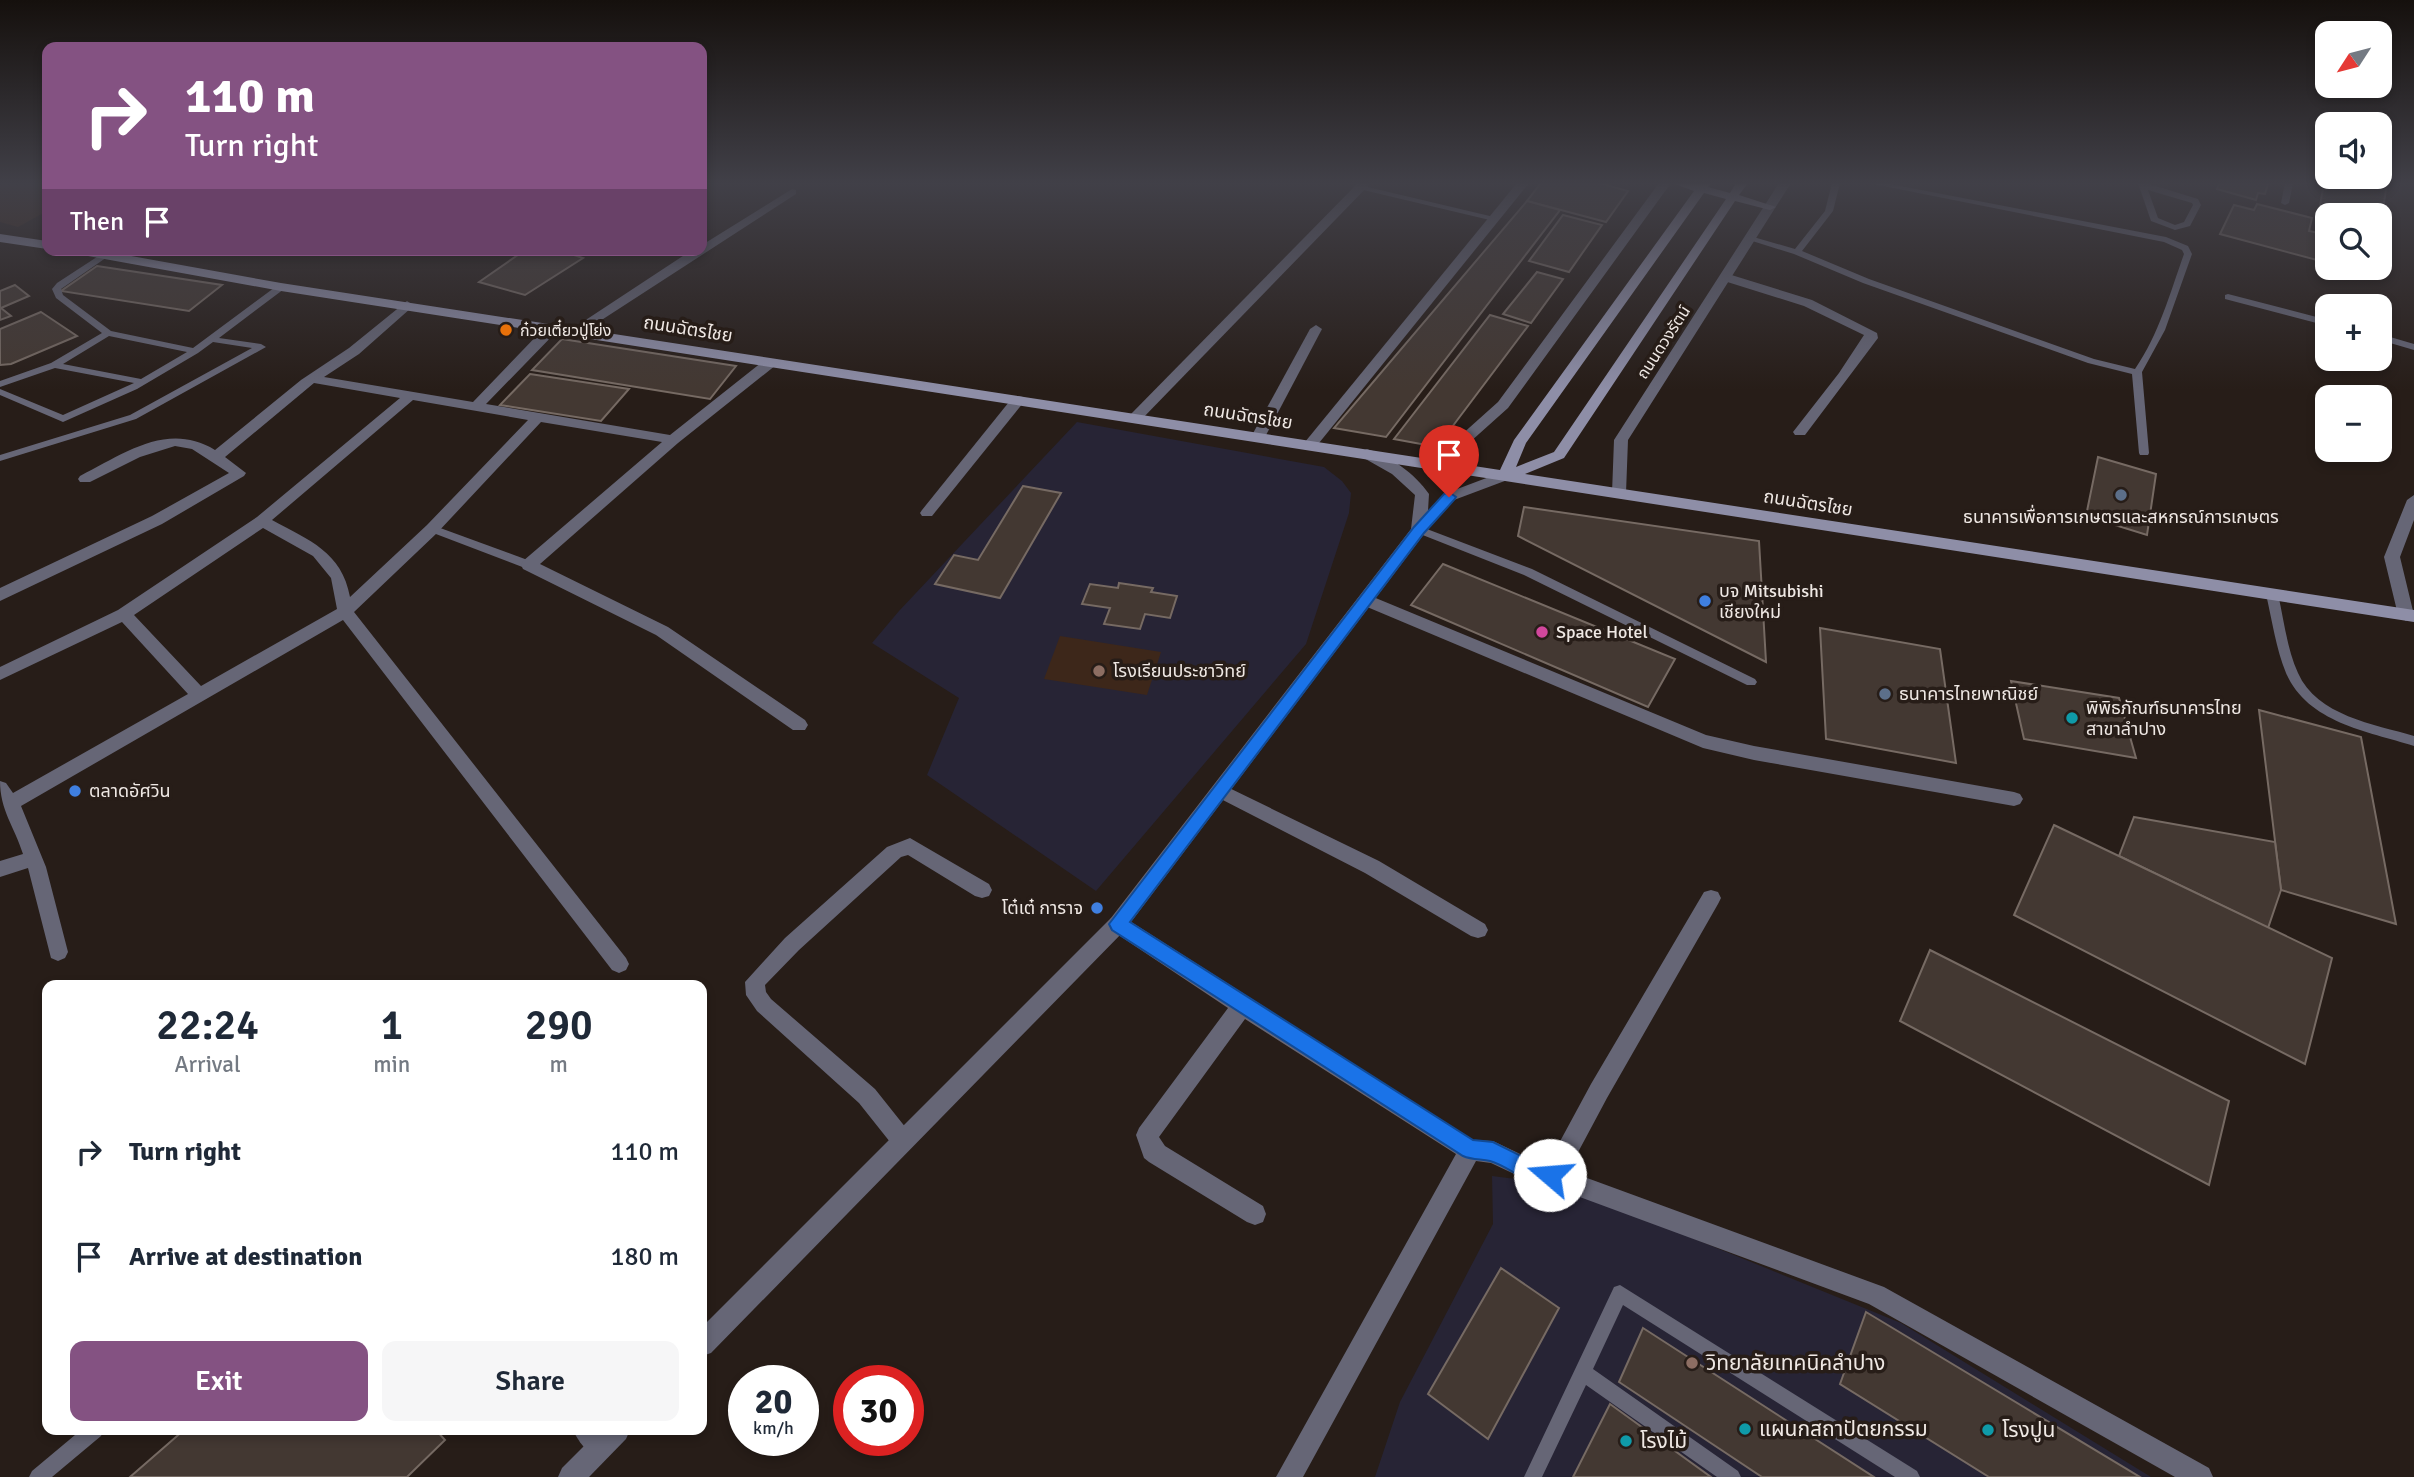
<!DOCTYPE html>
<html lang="en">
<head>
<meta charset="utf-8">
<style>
  :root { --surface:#fff; --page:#f6f6f7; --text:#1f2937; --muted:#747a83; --accent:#845282 }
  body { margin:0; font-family:Signika,"Noto Sans Thai",sans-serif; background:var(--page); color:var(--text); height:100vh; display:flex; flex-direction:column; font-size:26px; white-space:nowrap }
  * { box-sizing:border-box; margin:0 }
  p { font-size:23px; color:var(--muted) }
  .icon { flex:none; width:38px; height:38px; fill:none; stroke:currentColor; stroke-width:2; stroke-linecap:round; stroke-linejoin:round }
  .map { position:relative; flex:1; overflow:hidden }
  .details { position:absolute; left:42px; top:980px; width:665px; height:455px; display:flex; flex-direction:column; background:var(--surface); border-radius:14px; box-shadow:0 4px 10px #0003 }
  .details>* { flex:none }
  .top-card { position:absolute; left:42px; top:42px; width:665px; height:214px; border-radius:14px; box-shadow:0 4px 10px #0003; background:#845282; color:#fff; overflow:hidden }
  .needle { width:46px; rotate:234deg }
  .fabs { position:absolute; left:2315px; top:21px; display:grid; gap:14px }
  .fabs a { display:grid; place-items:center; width:77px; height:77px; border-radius:14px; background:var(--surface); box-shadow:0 4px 10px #0003; font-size:35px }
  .speed { position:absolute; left:728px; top:1365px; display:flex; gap:14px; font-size:35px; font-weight:700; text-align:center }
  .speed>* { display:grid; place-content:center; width:91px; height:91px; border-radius:50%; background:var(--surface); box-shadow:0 4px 10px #0003; line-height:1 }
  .speed small { font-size:18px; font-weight:400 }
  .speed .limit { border:10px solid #d22; background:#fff; color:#111 }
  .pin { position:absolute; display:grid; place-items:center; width:60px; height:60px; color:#fff; margin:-72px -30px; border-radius:50% 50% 50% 0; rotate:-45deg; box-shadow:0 0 7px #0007 }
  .pin .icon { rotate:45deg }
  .me { position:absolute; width:77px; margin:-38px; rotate:288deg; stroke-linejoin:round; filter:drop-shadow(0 0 5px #0008) }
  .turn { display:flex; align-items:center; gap:24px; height:147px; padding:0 28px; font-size:32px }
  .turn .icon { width:91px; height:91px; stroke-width:2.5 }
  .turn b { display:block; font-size:49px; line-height:60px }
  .then { display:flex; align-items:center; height:66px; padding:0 28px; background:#0003; gap:14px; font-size:26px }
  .eta { display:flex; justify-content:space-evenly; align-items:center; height:119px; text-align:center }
  .eta b { font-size:42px; font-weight:600; line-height:49px }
  .button { display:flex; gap:14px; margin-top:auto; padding:14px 28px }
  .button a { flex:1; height:80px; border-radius:14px; background:var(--accent); color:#fff; font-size:28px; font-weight:600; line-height:80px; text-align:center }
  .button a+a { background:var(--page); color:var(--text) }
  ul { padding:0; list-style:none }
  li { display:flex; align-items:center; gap:21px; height:105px; padding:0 28px }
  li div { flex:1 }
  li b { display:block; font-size:26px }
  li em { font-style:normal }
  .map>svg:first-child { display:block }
  .education { fill:#272435 }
  .green { fill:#3d271a }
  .building { fill:#433832; stroke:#766a63; stroke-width:2 }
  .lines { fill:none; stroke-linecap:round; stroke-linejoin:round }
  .service { fill:#666676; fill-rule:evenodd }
  .minor { fill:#666676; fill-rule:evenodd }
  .tertiary { fill:#666676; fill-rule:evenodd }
  .secondary { fill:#8e8ea7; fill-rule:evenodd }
  .route { fill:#1a73e8; stroke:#114b97; stroke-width:2 }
  .food-dot { fill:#e8710a; stroke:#271d18; stroke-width:2.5 }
  .service-dot { fill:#5c6f8a; stroke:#271d18; stroke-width:2.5 }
  .shop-dot { fill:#3f7fe0; stroke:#271d18; stroke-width:2.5 }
  .hotel-dot { fill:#d1479c; stroke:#271d18; stroke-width:2.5 }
  .education-dot { fill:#8d6e63; stroke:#271d18; stroke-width:2.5 }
  .culture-dot { fill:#0f9aa8; stroke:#271d18; stroke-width:2.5 }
  .labels { text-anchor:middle; stroke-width:7; stroke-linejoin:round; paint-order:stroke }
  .far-poi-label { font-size:16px; fill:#efe8e4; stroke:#271d18; text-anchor:start }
  .far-street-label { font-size:16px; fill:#efe8e4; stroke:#271d18 }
  .street-label { font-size:18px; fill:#efe8e4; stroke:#271d18 }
  .poi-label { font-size:18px; fill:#efe8e4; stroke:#271d18; text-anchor:start }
  .near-poi-label { font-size:21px; fill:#efe8e4; stroke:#271d18; text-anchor:start }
</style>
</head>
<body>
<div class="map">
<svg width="2414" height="1477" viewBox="0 0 2414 1477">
  <rect width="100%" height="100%" fill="#271d18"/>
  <g class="education">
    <polygon points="1077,422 1324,467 1342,481 1351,493 1349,513 1306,644 1096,891 927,775 959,698 872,643 899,611"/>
    <polygon points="1492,1176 1562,1185 1901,1323 2151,1477 1375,1477 1400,1402 1493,1224"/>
  </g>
  <g class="green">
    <polygon points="0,183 47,183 47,211 18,227 0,222"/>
    <polygon points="1060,636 1161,652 1147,695 1044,679"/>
  </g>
  <g class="building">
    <polygon points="1541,183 1599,183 1628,191 1606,222 1527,201"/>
    <polygon points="2219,183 2264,183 2268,184 2265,194 2258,193 2256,200 2217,189"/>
    <polygon points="2324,183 2387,183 2383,209 2377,215 2328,215 2328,225 2317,222"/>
    <polygon points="1527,201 1560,210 1386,437 1334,428"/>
    <polygon points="2257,204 2312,218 2309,231 2328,235 2328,263 2220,234 2234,205 2254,210"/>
    <polygon points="1563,215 1602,225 1569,272 1529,261"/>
    <polygon points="525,250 559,250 583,258 525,295 479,282"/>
    <polygon points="97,266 222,285 189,311 61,291"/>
    <polygon points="1537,272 1563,279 1531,323 1503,314"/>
    <polygon points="15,285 29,296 1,308 11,316 0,320 0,291"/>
    <polygon points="41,312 77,336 11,364 0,365 0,329"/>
    <polygon points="1490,315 1528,326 1437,447 1394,439"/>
    <polygon points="562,339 736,366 710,399 532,370"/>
    <polygon points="530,374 629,389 601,421 500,405"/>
    <polygon points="2098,457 2156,474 2147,535 2086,516"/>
    <polygon points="1023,486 1061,493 1000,598 935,584 954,555 978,560"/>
    <polygon points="1524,507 1759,541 1766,662 1518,536"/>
    <polygon points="1443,564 1675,659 1648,707 1411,605"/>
    <polygon points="1119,583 1153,588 1151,592 1177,596 1170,618 1145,614 1140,629 1104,624 1110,608 1082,604 1090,584 1118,588"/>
    <polygon points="1820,628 1940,649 1956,763 1826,739"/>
    <polygon points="2011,681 2119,698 2136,758 2024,739"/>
    <polygon points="2259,710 2361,737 2396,924 2281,890"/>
    <polygon points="2134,817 2275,842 2281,890 2268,928 2119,856"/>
    <polygon points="2054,825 2332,958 2305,1064 2014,915"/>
    <polygon points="1930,950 2229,1101 2209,1185 1900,1021"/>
    <polygon points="1501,1268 1559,1308 1488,1439 1428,1394"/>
    <polygon points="1866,1312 2140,1477 1989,1477 1840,1384"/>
    <polygon points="1643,1328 1874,1477 1762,1477 1619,1382"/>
    <polygon points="1610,1404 1711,1477 1573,1477"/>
    <polygon points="184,1430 436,1430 445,1440 407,1477 130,1477"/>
  </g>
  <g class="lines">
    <g class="service">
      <path d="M1832,183H1840L1833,211L1802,251L1869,279L2094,359L2135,369C2159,334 2170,293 2184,254L2182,250L2164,242L1868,183H1885L2166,237L2188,246L2192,254L2165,330L2142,372L2149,453L2148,455H2140L2139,453L2132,374L2088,363L1863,283L1794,254L1746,239L1750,236L1795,249L1825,211Z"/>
      <path d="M2138,183H2146L2198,199L2201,205L2190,226L2175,230L2151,221ZM2148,190L2192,203L2193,205L2184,222L2175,225L2158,218Z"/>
      <polygon points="2285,183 2293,183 2289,203 2285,205 2281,203"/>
      <polygon points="1359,185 1494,217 1498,219 1494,221 1359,189"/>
      <path d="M103,253L110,255L61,289L63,295L111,331L193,348L278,285H284V289L219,338L261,344L266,347L136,419L0,461V455L130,415L252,348L213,342L198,353L137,389L63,422L0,395V389L63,415L134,383L55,368L0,387V381L51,363L102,333L56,298L52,289L57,283ZM109,336L187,352L141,379L63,364Z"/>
      <polygon points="2228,294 2328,320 2328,326 2225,299 2225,295"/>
      <polygon points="2380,334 2414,344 2414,350 2380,340"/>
      <polygon points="432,525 533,562 534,565 529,569 525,568 428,531 427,529"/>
      <polygon points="1419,526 1532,569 1755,679 1757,682 1755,685 1747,685 1524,575 1415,532 1414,530 1415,528"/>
      <path d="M2272,590L2278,594C2284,620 2287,649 2298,673C2317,716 2374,724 2414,736V746C2367,731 2308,723 2286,673C2276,649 2272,620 2266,594Z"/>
      <polygon points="1620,1285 1917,1471 1920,1477 1895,1477 1623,1305 1593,1369 1738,1471 1741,1477 1717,1477 1586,1385 1542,1477 1524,1477 1614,1287"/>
      <polygon points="81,1430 104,1430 101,1436 52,1477 29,1477 32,1471"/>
      <path d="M573,1430H593L607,1449L604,1455L598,1458C587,1453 578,1441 573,1430Z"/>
    </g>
    <g class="minor">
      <polygon points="1358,183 1371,183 1140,421 1130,421 1130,415"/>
      <polygon points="1517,183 1529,183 1315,448 1305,448 1305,442"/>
      <polygon points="792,189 796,190 796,194 580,334 575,335 569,331 692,250 702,250 702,245"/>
      <polygon points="1725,273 1812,300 1877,333 1878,338 1805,435 1795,435 1793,432 1839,373 1864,335 1804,306 1721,280 1721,274"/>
      <path d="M407,301L413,305L411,308L359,354L324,377L473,402L547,325H557V331L486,404L670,435L766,359H776V365L678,443L540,564L668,627L805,720L808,725L805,730H793L656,635L523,569L521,565L523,561L662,442L541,422L437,533L354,612L626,958L629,964L626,970L619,973L612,970L343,620L21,806L46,867L68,952L65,958L58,961L51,958L28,868L0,877V861L23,854C14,826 0,810 0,781L6,783L13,793L188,694L122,622L0,680V667L118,610L257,517L400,398L314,383L225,457L246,473L244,476L162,524L0,601V588L152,516L229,473L192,449L175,446L140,457L90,482H80L78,479L80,476C124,454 167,421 215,450L301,380L349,348ZM413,400L528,420L427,525L350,597C342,552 309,540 272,520ZM263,528L313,556L331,578L337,609L201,686L134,615Z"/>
      <polygon points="1316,325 1322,329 1265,437 1258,441 1253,440 1251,437 1310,329"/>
      <polygon points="1018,396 1023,397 1023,403 932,516 922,516 920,513 922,510 1013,397"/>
      <polygon points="2414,495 2414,520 2400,557 2414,615 2406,621 2398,615 2384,557 2407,500"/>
      <polygon points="1366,594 1706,735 1754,746 2014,792 2020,794 2023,799 2020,804 2014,806 1754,760 1703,748 1360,604 1358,600"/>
      <polygon points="1221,784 1379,861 1485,924 1488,930 1485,936 1478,938 1471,936 1365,873 1215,796 1212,791 1215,786"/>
      <polygon points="910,838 989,884 992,890 989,896 982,898 975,896 908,855 901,857 799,950 765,985 766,992 771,999 875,1089 910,1133 913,1140 910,1147 902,1151 894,1147 859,1103 757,1011 746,995 745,982 785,938 887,847"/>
      <polygon points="1711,890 1718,892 1721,898 1718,904 1607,1098 1568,1171 1884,1287 2209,1468 2213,1477 2175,1477 1869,1304 1550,1186 1542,1187 1491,1163 1476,1161 1303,1477 1276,1477 1456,1154 1245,1019 1159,1137 1165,1146 1263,1206 1266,1214 1263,1222 1255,1225 1247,1222 1149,1162 1144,1158 1136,1135 1139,1128 1228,1008 1111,930 1108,924 1111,918 1118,916 1125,918 1473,1140 1493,1141 1543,1165 1551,1158 1591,1084 1704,892"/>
    </g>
    <g class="tertiary">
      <polygon points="1659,183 1671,183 1508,408 1441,468 1431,468 1429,465 1431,462 1498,402"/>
      <polygon points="1779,183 1791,183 1628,440 1626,493 1619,498 1614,496 1612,493 1614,440"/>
      <path d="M1367,449C1391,456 1415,474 1429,494L1428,511L1444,494L1505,471L1512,476L1510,479L1454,500L1424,534L1125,930L711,1353L702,1356V1327L1111,918L1411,529L1415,495L1392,474L1362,457L1360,454L1362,451Z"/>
      <polygon points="600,1430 630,1430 626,1439 589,1477 558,1477 562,1468"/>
    </g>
    <g class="secondary">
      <path d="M1672,183H1711L1708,187L1730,193L1736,183H1748L1739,195L1776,207L1770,210L1735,201L1564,458L1525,474L2414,610V622L281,291L77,254L71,250H98L281,283L1500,470L1514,440L1694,191ZM1704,193L1726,199L1554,452L1516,467L1526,443Z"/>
      <polygon points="0,234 47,241 47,249 0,242"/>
    </g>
  </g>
  <linearGradient id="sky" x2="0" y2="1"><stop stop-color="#15100d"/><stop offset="0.47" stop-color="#414048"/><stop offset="1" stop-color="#414048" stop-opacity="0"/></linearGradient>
  <rect width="2414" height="390" fill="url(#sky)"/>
  <path class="route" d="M1449,492L1456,497L1454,500L1424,533L1130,922L1473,1140L1493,1142L1531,1161L1557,1168L1560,1175L1557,1182C1533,1192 1512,1167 1490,1161C1481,1159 1472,1160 1463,1156L1112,930L1109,924L1414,527L1444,494Z"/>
  <circle class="food-dot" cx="506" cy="330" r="7"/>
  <g class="service-dot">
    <circle cx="2121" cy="495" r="7"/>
    <circle cx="1885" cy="694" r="7"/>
  </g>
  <g class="shop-dot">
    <circle cx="1705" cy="601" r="7"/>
    <circle cx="75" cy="791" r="7"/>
    <circle cx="1097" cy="908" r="7"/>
  </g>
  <circle class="hotel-dot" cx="1542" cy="632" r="7"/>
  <g class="education-dot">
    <circle cx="1099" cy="671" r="7"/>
    <circle cx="1692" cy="1363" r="7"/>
  </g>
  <g class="culture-dot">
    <circle cx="2072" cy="718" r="7"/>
    <circle cx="1745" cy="1429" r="7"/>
    <circle cx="1988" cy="1430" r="7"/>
    <circle cx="1626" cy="1441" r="7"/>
  </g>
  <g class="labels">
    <g class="far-poi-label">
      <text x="520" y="336">ก๋วยเตี๋ยวปู่โย่ง</text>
    </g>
    <g class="far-street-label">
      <text transform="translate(1663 342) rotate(-57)" y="6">ถนนดวงรัตน์</text>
    </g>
    <g class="street-label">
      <text transform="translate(688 329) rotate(9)" y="6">ถนนฉัตรไชย</text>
      <text transform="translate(1248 416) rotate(9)" y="6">ถนนฉัตรไชย</text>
      <text transform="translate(1808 503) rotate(9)" y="6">ถนนฉัตรไชย</text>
    </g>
    <g class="poi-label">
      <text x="2121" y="523" text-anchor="middle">ธนาคารเพื่อการเกษตรและสหกรณ์การเกษตร</text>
      <text x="1719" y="597">บจ Mitsubishi<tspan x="1719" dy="21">เชียงใหม่</tspan></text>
      <text x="1556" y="638">Space Hotel</text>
      <text x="1113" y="677">โรงเรียนประชาวิทย์</text>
      <text x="1899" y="700">ธนาคารไทยพาณิชย์</text>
      <text x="2086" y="714">พิพิธภัณฑ์ธนาคารไทย<tspan x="2086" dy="21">สาขาลำปาง</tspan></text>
      <text x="89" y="797">ตลาดอัศวิน</text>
      <text x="1083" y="914" text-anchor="end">โต๋เต๋ การาจ</text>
    </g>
    <g class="near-poi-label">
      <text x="1706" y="1370">วิทยาลัยเทคนิคลำปาง</text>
      <text x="1759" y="1436">แผนกสถาปัตยกรรม</text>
      <text x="2002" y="1437">โรงปูน</text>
      <text x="1640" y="1448">โรงไม้</text>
    </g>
  </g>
</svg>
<div class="fabs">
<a><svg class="needle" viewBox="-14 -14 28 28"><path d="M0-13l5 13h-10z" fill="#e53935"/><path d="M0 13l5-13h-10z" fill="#747a83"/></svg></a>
<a><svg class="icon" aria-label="sound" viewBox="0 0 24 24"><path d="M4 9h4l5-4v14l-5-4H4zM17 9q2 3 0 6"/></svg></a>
<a><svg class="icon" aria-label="search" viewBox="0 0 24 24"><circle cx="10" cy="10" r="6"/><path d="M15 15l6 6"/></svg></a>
<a>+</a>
<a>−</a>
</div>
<div class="speed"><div>20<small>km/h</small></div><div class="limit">30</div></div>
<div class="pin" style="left:1449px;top:497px;background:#d93025"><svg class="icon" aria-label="arrive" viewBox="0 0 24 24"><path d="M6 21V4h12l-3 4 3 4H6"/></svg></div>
<svg class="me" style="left:1550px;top:1175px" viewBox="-20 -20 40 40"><circle r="19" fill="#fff"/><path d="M0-13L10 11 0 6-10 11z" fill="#1a73e8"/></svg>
<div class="top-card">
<div class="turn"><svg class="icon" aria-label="right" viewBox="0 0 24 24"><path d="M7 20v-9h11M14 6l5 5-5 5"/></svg><div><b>110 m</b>Turn right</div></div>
<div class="then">Then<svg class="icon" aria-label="arrive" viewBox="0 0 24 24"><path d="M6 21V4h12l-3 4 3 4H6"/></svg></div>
</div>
<section class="details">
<div class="eta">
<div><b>22:24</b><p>Arrival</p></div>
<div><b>1</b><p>min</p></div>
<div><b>290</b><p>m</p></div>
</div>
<ul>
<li><svg class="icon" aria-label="right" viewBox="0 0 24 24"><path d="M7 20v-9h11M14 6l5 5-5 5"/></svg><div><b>Turn right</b></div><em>110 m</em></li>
<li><svg class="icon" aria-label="arrive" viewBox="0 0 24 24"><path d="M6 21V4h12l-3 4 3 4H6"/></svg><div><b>Arrive at destination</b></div><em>180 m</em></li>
</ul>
<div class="button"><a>Exit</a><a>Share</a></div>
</section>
</div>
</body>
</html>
